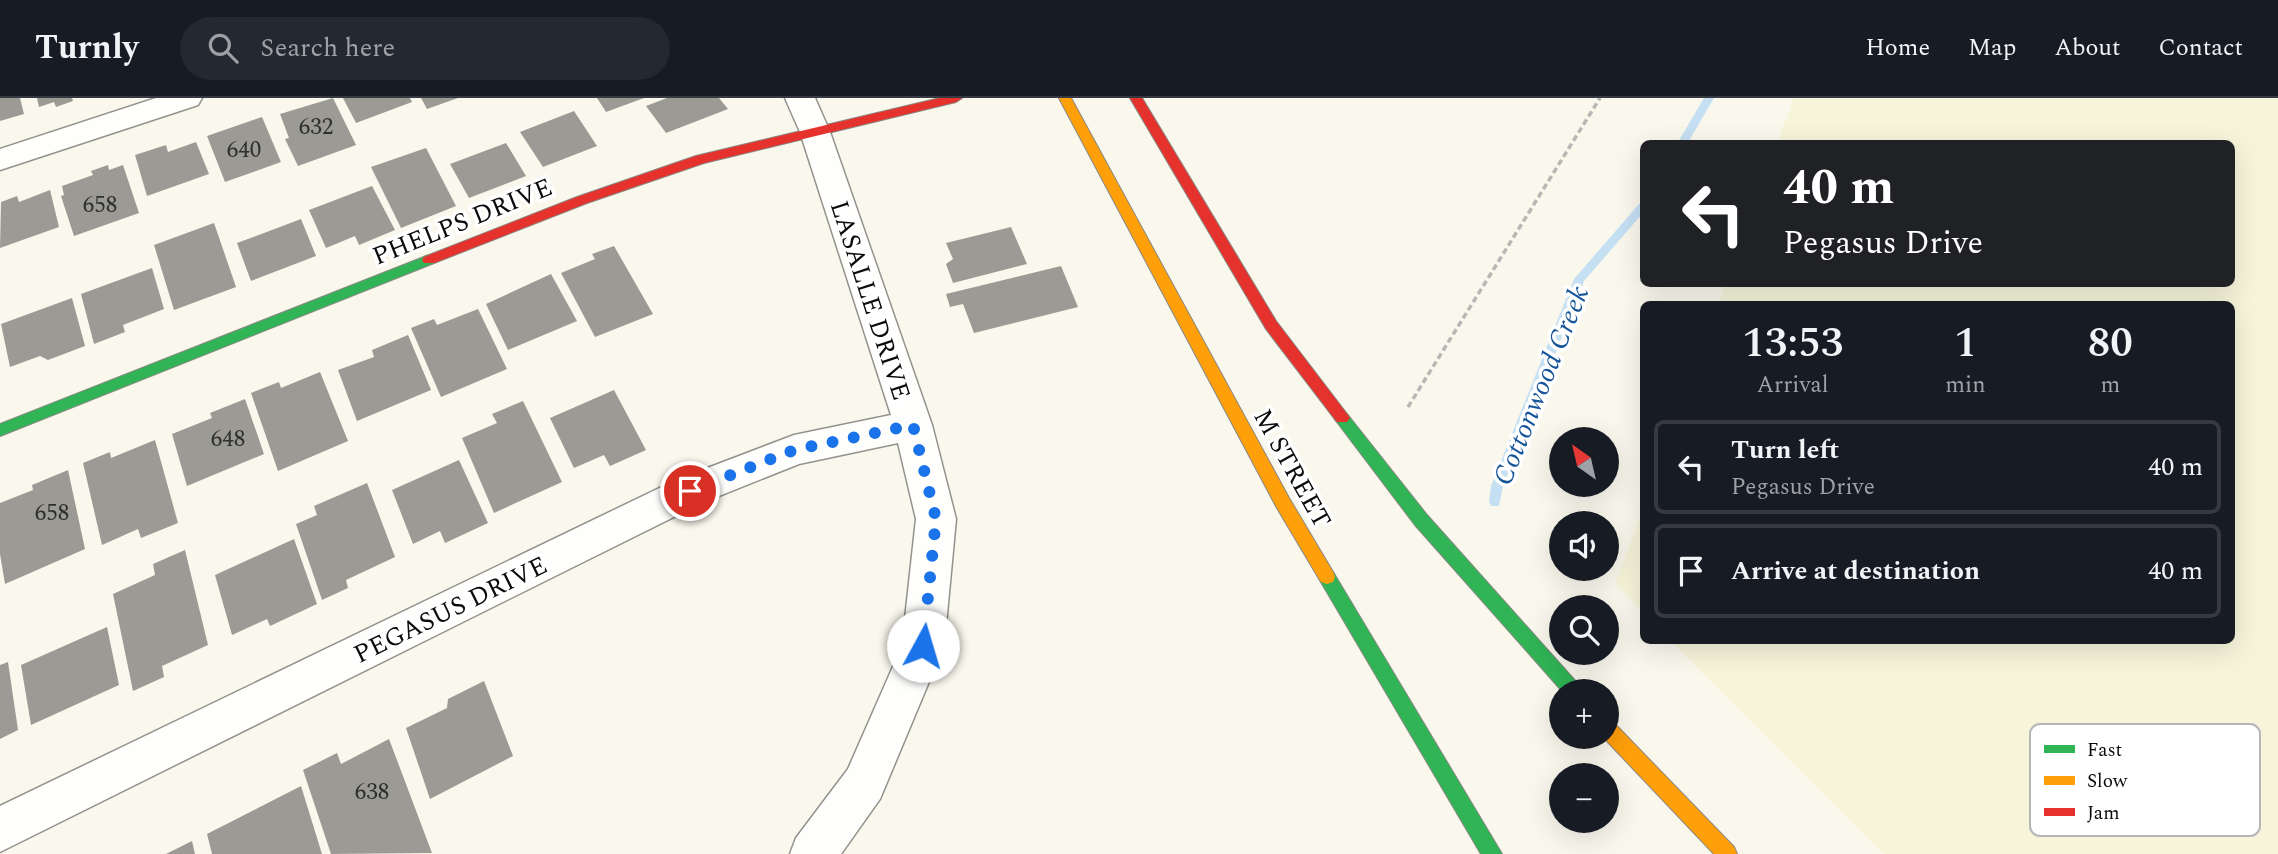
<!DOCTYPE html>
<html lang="en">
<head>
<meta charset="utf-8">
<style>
  :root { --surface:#171b24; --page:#242831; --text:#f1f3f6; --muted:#9ea1a6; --line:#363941 }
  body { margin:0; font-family:Spectral,serif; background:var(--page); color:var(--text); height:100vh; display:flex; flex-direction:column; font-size:26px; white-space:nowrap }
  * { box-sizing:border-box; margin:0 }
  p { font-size:23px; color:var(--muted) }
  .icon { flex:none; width:38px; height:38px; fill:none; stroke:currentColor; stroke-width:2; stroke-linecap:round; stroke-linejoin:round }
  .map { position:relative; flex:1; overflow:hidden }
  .panel { position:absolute; left:1640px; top:203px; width:595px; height:343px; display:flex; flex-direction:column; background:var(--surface); border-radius:10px; box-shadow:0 7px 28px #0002 }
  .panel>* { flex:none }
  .banner { position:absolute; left:1640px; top:42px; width:595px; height:147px; border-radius:10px; box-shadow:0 7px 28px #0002; background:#202124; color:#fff; overflow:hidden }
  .needle { width:46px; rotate:326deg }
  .tools { position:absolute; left:1549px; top:329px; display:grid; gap:14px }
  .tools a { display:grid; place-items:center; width:70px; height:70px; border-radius:50%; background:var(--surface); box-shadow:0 7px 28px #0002; font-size:35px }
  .pin { position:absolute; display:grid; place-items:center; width:60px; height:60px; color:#fff; margin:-30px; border:4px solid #fff; border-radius:50%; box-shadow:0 2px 7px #0007 }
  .me { position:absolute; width:77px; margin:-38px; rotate:6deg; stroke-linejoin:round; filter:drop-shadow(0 0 5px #0008) }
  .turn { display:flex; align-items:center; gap:24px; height:147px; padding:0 28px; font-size:32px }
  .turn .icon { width:91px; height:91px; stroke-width:2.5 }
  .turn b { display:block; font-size:49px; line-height:60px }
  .eta { display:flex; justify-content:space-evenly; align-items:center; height:119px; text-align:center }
  .eta b { font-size:42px; font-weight:600; line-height:49px }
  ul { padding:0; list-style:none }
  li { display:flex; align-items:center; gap:21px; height:94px; margin:0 14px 10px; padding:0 14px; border:4px solid var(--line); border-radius:10px }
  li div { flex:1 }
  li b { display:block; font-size:26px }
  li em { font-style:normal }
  header { display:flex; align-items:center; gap:42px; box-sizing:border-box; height:98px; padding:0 35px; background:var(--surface); border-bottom:2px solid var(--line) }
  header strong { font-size:33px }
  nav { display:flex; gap:38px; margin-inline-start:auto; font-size:24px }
  .search { width:490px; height:63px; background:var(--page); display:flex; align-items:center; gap:18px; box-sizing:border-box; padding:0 24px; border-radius:38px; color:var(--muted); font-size:26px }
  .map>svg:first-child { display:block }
  .farmland { fill:#f6f5da }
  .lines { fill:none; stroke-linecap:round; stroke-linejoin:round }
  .stream { fill:#c5dff3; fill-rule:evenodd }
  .building { fill:#9c9a94 }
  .street-casing { stroke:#93928d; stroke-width:3 }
  .fast-casing { stroke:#898883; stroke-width:2 }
  .slow-casing { stroke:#898883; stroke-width:2 }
  .jam-casing { stroke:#898883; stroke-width:2 }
  .path { stroke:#b7b7b5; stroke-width:3.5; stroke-dasharray:6 3.5; stroke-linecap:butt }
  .street { fill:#fefefc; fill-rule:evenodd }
  .fast { fill:#30b455; fill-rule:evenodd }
  .slow { fill:#ff9f0a; fill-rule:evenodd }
  .jam { fill:#e5322d; fill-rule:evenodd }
  .route { stroke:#1a73e8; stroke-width:12; stroke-dasharray:0 21.6 }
  .labels { text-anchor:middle; stroke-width:7; stroke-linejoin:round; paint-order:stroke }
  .number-label { font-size:23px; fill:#2f2f2d }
  .street-label { font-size:26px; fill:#0b0b0b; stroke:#fff }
  .water-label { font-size:28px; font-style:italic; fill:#17559a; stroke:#fff }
  .key { fill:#fff; stroke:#b6b6b6; stroke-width:2 }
  .key-label { font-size:19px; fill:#0b0b0b }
</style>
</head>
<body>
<header>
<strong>Turnly</strong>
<div class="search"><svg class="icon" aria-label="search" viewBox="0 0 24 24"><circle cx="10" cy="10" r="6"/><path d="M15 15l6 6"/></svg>Search here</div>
<nav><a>Home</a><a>Map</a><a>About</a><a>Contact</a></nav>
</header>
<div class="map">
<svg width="2278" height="756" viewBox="0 0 2278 756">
  <rect width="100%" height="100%" fill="#faf8ed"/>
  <g class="farmland">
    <polygon points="1794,0 2278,0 2278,756 1884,756 1671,543 2231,542 2231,206 1718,206 1726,186 2231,186 2231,46 1777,45"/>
    <polygon points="1643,411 1643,514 1615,486"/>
  </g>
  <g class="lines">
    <g class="stream">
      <polygon points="1704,0 1714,0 1687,46 1677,46"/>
      <polygon points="1639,106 1643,106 1643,115 1584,183 1503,388 1499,408 1491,408 1489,404 1491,388 1574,181"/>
    </g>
  </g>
  <g class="building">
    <polygon points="0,0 20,0 24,16 0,23"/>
    <polygon points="37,0 72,0 73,3 56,9 54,4 39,9"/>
    <polygon points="333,0 356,47 298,68 285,41 289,40 280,16"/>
    <polygon points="343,0 410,0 412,4 356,25"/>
    <polygon points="421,0 458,0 427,11"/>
    <polygon points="597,0 644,0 606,14"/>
    <polygon points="667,0 719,0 728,11 666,35 646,8"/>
    <polygon points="574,13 597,48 543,69 520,34"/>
    <polygon points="262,19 281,64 225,84 207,38"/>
    <polygon points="196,44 209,76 147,98 135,57 166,47 168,54"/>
    <polygon points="506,45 526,78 469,100 450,66"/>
    <polygon points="426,50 456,108 401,130 371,69"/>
    <polygon points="108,67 109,72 123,67 139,115 74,138 61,98 64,97 62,88 93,77 91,73"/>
    <polygon points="372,88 395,132 359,147 355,138 326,150 309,112"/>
    <polygon points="50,92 59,129 0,150 1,104 17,98 19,104"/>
    <polygon points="301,121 316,158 251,183 237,145"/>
    <polygon points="214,125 236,189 174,212 154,147"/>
    <polygon points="1011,129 1027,166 953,185 946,166 953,161 946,145"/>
    <polygon points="614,148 653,216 595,239 561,175 595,161 592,156"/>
    <polygon points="1061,168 1078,209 974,235 963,206 950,209 946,196"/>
    <polygon points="152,170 164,211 123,227 125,234 94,246 81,196"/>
    <polygon points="551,176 577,223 508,252 486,206"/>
    <polygon points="72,200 85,248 48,262 40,258 10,269 1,226"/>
    <polygon points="478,211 507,271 441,299 411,230 434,221 437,227"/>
    <polygon points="408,237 431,292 357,323 338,272 374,259 372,252"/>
    <polygon points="320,274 348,343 278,373 251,295 279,284 281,290"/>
    <polygon points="614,292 646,352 610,368 604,357 574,370 550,320"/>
    <polygon points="245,301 264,356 187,388 172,336 212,320 210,315"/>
    <polygon points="523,303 562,384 494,415 462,340 497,325 492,316"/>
    <polygon points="155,342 178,425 141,440 138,431 102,447 83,365 110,354 111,360"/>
    <polygon points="459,362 488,425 445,445 440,433 413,446 392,392"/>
    <polygon points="68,372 85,451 5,486 0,456 0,405 33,392 32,387"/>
    <polygon points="367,385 395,459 346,482 348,490 322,502 296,426 317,417 314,408"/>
    <polygon points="294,441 317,506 270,528 267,521 232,537 215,477"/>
    <polygon points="185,452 208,547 162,568 164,579 133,593 113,496 155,477 153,466"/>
    <polygon points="107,529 119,587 31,627 21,567"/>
    <polygon points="8,564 18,632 0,641 0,567"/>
    <polygon points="484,583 513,658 430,701 406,630 447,610 448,601"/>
    <polygon points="389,641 432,755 331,756 303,672 337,655 341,666"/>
    <polygon points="301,688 322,756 212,756 207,736"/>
    <polygon points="192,743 195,756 166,756"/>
  </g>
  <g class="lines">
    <defs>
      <g id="street">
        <polygon points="156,0 202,0 198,7 0,72 0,51"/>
        <polygon points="785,0 815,0 830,34 932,327 956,421 944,548 880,701 841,756 790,756 796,740 848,671 902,548 916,421 898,345 799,366 704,404 0,754 0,708 676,382 794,337 891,317 800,34"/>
      </g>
      <g id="fast">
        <polygon points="429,157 436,162 434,165 0,338 0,326"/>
        <polygon points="1342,314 1347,316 1427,417 1579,587 1582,593 1562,593 1415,427 1337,324 1334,320 1337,316"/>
        <polygon points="1327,472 1333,474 1502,756 1481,756 1321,484 1319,479 1321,474"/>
      </g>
      <g id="slow">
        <polygon points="1059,0 1071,0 1289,400 1333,474 1335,479 1333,484 1327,486 1321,484 1277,410"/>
        <polygon points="1606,621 1612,623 1734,749 1737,756 1714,756 1603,639 1606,639"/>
      </g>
      <g id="jam">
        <polygon points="940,0 962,0 956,4 704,65 587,105 434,165 424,165 422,162 424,159 577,99 696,58"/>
        <polygon points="1130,0 1142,0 1276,223 1347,316 1350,320 1347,324 1337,324 1266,231"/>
      </g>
    </defs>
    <use href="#street" class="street-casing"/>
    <use href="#fast" class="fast-casing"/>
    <use href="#slow" class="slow-casing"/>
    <use href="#jam" class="jam-casing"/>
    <polyline class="path" points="1408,309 1600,0"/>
    <use href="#street" class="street"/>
    <use href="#fast" class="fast"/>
    <use href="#slow" class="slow"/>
    <use href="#jam" class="jam"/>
  </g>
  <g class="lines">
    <polyline class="route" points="690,393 794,352 913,327 936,421 923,548"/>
  </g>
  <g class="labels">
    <g class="number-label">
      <text x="316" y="36">632</text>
      <text x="244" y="59">640</text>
      <text x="100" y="114">658</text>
      <text x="228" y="348">648</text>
      <text x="52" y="422">658</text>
      <text x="372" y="701">638</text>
    </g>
    <g class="street-label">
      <text transform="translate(462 123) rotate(-22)" y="9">PHELPS DRIVE</text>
      <text transform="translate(871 202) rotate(72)" y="9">LASALLE DRIVE</text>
      <text transform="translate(1293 370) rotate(61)" y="9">M STREET</text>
      <text transform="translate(450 511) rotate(-26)" y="9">PEGASUS DRIVE</text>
    </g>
    <g class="water-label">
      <text transform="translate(1540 287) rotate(-68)" y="10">Cottonwood Creek</text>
    </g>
  </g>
  <rect x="2030" y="626" width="230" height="112" rx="10" class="key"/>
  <rect x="2044" y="647" width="31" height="8" fill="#30b455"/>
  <rect x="2044" y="678" width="31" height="9" fill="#ff9f0a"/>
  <rect x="2044" y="710" width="31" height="8" fill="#e5322d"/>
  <g class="key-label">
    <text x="2087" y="658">Fast</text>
    <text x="2087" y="689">Slow</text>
    <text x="2087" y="721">Jam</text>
  </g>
</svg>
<div class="tools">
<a><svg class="needle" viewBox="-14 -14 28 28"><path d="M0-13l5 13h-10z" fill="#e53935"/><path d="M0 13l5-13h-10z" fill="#9ea1a6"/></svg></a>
<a><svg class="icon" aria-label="sound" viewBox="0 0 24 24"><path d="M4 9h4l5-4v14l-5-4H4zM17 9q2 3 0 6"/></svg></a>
<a><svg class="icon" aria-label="search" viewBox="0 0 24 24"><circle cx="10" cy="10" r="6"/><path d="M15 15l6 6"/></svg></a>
<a>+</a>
<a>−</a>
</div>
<div class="pin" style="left:690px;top:393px;background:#d93025"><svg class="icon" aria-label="arrive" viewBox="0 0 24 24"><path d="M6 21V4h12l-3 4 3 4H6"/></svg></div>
<svg class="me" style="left:923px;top:548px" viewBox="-20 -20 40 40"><circle r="19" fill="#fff"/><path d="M0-13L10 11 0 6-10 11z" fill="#1a73e8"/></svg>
<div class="banner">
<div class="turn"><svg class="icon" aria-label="left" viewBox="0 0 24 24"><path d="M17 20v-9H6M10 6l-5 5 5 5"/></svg><div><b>40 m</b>Pegasus Drive</div></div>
</div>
<section class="panel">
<div class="eta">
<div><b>13:53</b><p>Arrival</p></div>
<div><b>1</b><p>min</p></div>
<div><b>80</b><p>m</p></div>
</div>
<ul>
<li><svg class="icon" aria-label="left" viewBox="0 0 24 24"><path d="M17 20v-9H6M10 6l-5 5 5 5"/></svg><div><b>Turn left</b><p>Pegasus Drive</p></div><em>40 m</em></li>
<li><svg class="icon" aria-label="arrive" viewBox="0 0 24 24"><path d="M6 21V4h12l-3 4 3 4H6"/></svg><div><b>Arrive at destination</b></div><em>40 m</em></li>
</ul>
</section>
</div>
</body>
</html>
